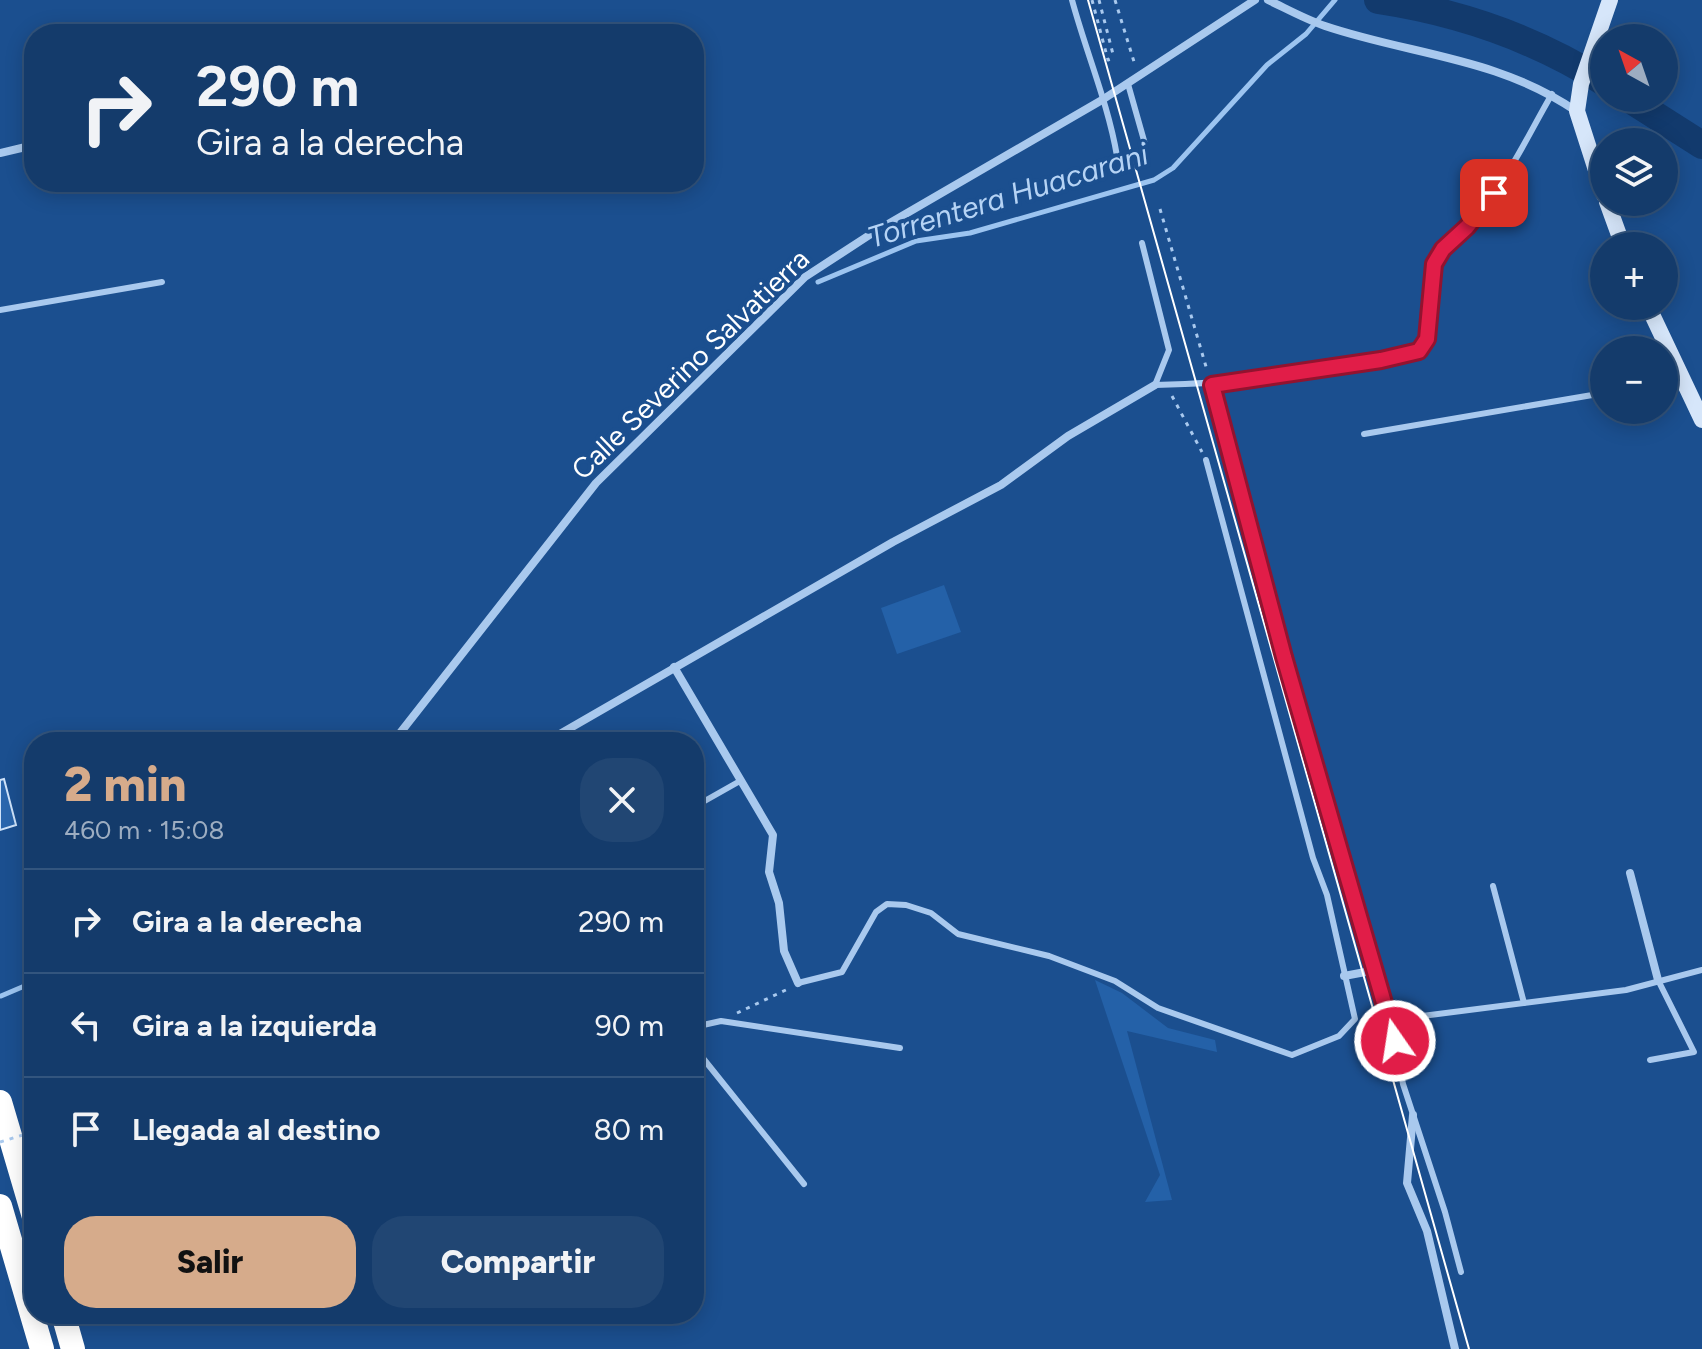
<!DOCTYPE html>
<html lang="es">
<head>
<meta charset="utf-8">
<style>
  :root { --surface:#143b6b; --page:#214673; --text:#f1f3f6; --muted:#9dadc1; --line:#33557e; --accent:#d6ab8b }
  body { margin:0; font-family:Figtree,sans-serif; background:var(--page); color:var(--text); height:100vh; display:flex; flex-direction:column; font-size:30px; white-space:nowrap }
  * { box-sizing:border-box; margin:0 }
  p { font-size:26px; color:var(--muted) }
  .icon { flex:none; width:44px; height:44px; fill:none; stroke:currentColor; stroke-width:2; stroke-linecap:round; stroke-linejoin:round }
  .map { position:relative; flex:1; overflow:hidden }
  .details { position:absolute; left:24px; top:732px; width:680px; height:592px; display:flex; flex-direction:column; background:var(--surface); border-radius:32px; box-shadow:0 4px 20px #0003,0 0 0 2px var(--line) }
  .details>* { flex:none }
  .guide { position:absolute; left:24px; top:24px; width:680px; height:168px; border-radius:32px; box-shadow:0 4px 20px #0003,0 0 0 2px var(--line); background:#143b6b; color:var(--text); overflow:hidden }
  .needle { width:52px; rotate:320deg }
  .tools { position:absolute; left:1590px; top:24px; display:grid; gap:16px }
  .tools a { display:grid; place-items:center; width:88px; height:88px; border-radius:50%; background:var(--surface); box-shadow:0 4px 20px #0003,0 0 0 2px var(--line); font-size:40px }
  .pin { position:absolute; display:grid; place-items:center; width:68px; height:68px; color:#fff; margin:-34px; border-radius:16px; box-shadow:0 4px 12px #0006 }
  .me { position:absolute; width:88px; margin:-44px; rotate:347deg; stroke-linejoin:round; filter:drop-shadow(0 0 6px #0008) }
  .turn { display:flex; align-items:center; gap:28px; height:168px; padding:0 40px; font-size:36px }
  .turn .icon { width:104px; height:104px; stroke-width:2.5 }
  .turn b { display:block; font-size:56px; line-height:68px }
  .round { display:grid; place-items:center; flex:none; width:84px; height:84px; border-radius:32px; background:var(--page) }
  .overview { display:flex; align-items:center; justify-content:space-between; height:136px; padding:0 40px }
  h1 { font-size:48px; font-weight:800; line-height:60px; color:var(--accent) }
  .button { display:flex; gap:16px; margin-top:auto; padding:16px 40px }
  .button a { flex:1; height:92px; border-radius:32px; background:var(--accent); color:#111; font-size:32px; font-weight:800; line-height:92px; text-align:center }
  .button a+a { background:var(--page); color:var(--text) }
  ul { padding:0; list-style:none }
  li { display:flex; align-items:center; gap:24px; height:104px; padding:0 40px; border-top:2px solid var(--line) }
  li div { flex:1 }
  li b { display:block; font-size:30px }
  li em { font-style:normal }
  .map>svg:first-child { display:block }
  .green { fill:#2461a8 }
  .lines { fill:none; stroke-linecap:round; stroke-linejoin:round }
  .stream { stroke:#9cc4f0; stroke-width:5 }
  .river { stroke:#123a6d; stroke-width:28 }
  .building { fill:#2a66ad; stroke:#cfe3fa; stroke-width:2 }
  .path { stroke:#a9c9ee; stroke-width:3; stroke-dasharray:4 6; stroke-linecap:butt }
  .lane { stroke:#a9c9ee; stroke-width:6 }
  .street { stroke:#a9c9ee; stroke-width:8 }
  .secondary { stroke:#d6e6fa; stroke-width:16 }
  .highway { stroke:#fff; stroke-width:24 }
  .tram { stroke:#fff; stroke-width:2 }
  .path-bridge { stroke:#a9c9ee; stroke-width:3; stroke-dasharray:4 6; stroke-linecap:butt }
  .route-casing { stroke:#92132f; stroke-width:20 }
  .route { stroke:#e11d48; stroke-width:14 }
  .labels { text-anchor:middle; stroke-width:8; stroke-linejoin:round; paint-order:stroke }
  .street-label { font-size:28px; fill:#fff; stroke:#1b4f8f }
  .water-label { font-size:30px; font-style:italic; fill:#b5d3f5; stroke:#1b4f8f }
</style>
</head>
<body>
<div class="map">
<svg width="1702" height="1349" viewBox="0 0 1702 1349">
  <rect width="100%" height="100%" fill="#1b4f8f"/>
  <g class="green">
    <polygon points="944,585 961,632 897,654 881,608"/>
    <polygon points="1095,980 1122,993 1168,1028 1215,1040 1217,1052 1127,1031 1172,1200 1145,1202 1160,1175"/>
  </g>
  <g class="lines">
    <g class="stream">
      <polyline points="818,282 916,241 970,233 1154,180 1173,168 1267,65 1306,34 1335,0"/>
      <polyline points="1,996 34,982"/>
    </g>
    <g class="river">
      <path d="M1378,0C1458,12 1536,39 1604,82"/>
      <polyline points="1628,98 1702,145"/>
    </g>
  </g>
  <polygon class="building" points="4,779 16,825 0,830 0,780"/>
  <g class="lines">
    <g class="path">
      <polyline points="1092,0 1108,60 1114,58"/>
      <polyline points="1099,0 1114,58"/>
      <polyline points="1115,0 1135,65"/>
      <polyline points="1160,209 1207,370"/>
      <polyline points="1172,396 1202,452"/>
      <polyline points="737,1013 788,989"/>
      <polyline points="25,1121 34,1141"/>
    </g>
    <g class="lane">
      <path d="M1072,0C1086,52 1108,103 1117,156"/>
      <polyline points="1128,84 1145,144"/>
      <polyline points="429,182 443,190"/>
      <path d="M1142,243L1169,350L1155,385C1243,383 1333,373 1419,351C1437,324 1423,289 1436,261C1445,241 1477,216 1492,196C1515,165 1532,128 1552,94"/>
      <polyline points="0,310 162,282"/>
      <polyline points="1664,383 1680,380"/>
      <polyline points="1212,385 1284,657 1391,1020 1403,1084 1445,1212 1461,1272"/>
      <polyline points="1364,434 1604,393"/>
      <polyline points="694,807 740,781"/>
      <polyline points="1493,886 1524,1003"/>
      <polyline points="798,983 842,972 876,912 887,904 906,905 931,913 958,934 1049,956 1115,981 1158,1008 1292,1055 1339,1036 1355,1019 1327,895 1313,858 1206,460"/>
      <polyline points="1391,1020 1626,990 1702,970"/>
      <polyline points="694,1027 721,1021 900,1048"/>
      <polyline points="694,1047 804,1184"/>
      <polyline points="1650,1060 1694,1052 1658,980"/>
    </g>
    <g class="street">
      <path d="M1268,0C1287,9 1305,19 1325,26C1411,55 1497,57 1576,111"/>
      <polyline points="0,153 34,145"/>
      <polyline points="674,667 773,835 769,872 779,903 784,951 798,983"/>
      <polyline points="393,742 596,483 805,277 871,234 1102,100 1255,0"/>
      <polyline points="546,742 893,542 1001,485 1068,436 1155,385"/>
      <polyline points="1630,873 1658,980"/>
      <polyline points="1344,976 1376,970"/>
      <polyline points="1413,1115 1407,1183 1427,1231 1455,1349"/>
    </g>
    <g class="secondary">
      <polyline points="1604,195 1577,111 1581,84 1610,0"/>
      <polyline points="1607,202 1623,246"/>
      <polyline points="1648,306 1702,420"/>
    </g>
    <g class="highway">
      <polyline points="0,1102 34,1217"/>
      <polyline points="0,1206 42,1349"/>
      <polyline points="63,1314 73,1349"/>
    </g>
    <polyline class="tram" points="1088,0 1469,1349"/>
    <polyline class="path-bridge" points="0,1142 26,1134"/>
  </g>
  <g class="lines">
    <defs>
      <polyline id="route" points="1395,1041 1284,657 1212,385 1381,360 1419,351 1427,339 1434,264 1443,249 1467,227 1494,193"/>
    </defs>
    <use href="#route" class="route-casing"/>
    <use href="#route" class="route"/>
  </g>
  <g class="labels">
    <g class="street-label">
      <text transform="translate(690 364) rotate(-44)" y="10">Calle Severino Salvatierra</text>
    </g>
    <g class="water-label">
      <text transform="translate(1008 196) rotate(-17)" y="10">Torrentera Huacarani</text>
    </g>
  </g>
</svg>
<div class="tools">
<a><svg class="needle" viewBox="-14 -14 28 28"><path d="M0-13l5 13h-10z" fill="#e53935"/><path d="M0 13l5-13h-10z" fill="#9dadc1"/></svg></a>
<a><svg class="icon" aria-label="layers" viewBox="0 0 24 24"><path d="M12 4l9 5-9 5-9-5zM3 14l9 5 9-5"/></svg></a>
<a>+</a>
<a>−</a>
</div>
<div class="pin" style="left:1494px;top:193px;background:#d93025"><svg class="icon" aria-label="arrive" viewBox="0 0 24 24"><path d="M6 21V4h12l-3 4 3 4H6"/></svg></div>
<svg class="me" style="left:1395px;top:1041px" viewBox="-20 -20 40 40"><circle r="17" fill="#e11d48" stroke="#fff" stroke-width="3"/><path d="M0-11L8 9 0 5-8 9z" fill="#fff"/></svg>
<div class="guide">
<div class="turn"><svg class="icon" aria-label="right" viewBox="0 0 24 24"><path d="M7 20v-9h11M14 6l5 5-5 5"/></svg><div><b>290 m</b>Gira a la derecha</div></div>
</div>
<section class="details">
<div class="overview"><div><h1>2 min</h1><p>460 m · 15:08</p></div><a class="round"><svg class="icon" aria-label="close" viewBox="0 0 24 24"><path d="M6 6l12 12M18 6L6 18"/></svg></a></div>
<ul>
<li><svg class="icon" aria-label="right" viewBox="0 0 24 24"><path d="M7 20v-9h11M14 6l5 5-5 5"/></svg><div><b>Gira a la derecha</b></div><em>290 m</em></li>
<li><svg class="icon" aria-label="left" viewBox="0 0 24 24"><path d="M17 20v-9H6M10 6l-5 5 5 5"/></svg><div><b>Gira a la izquierda</b></div><em>90 m</em></li>
<li><svg class="icon" aria-label="arrive" viewBox="0 0 24 24"><path d="M6 21V4h12l-3 4 3 4H6"/></svg><div><b>Llegada al destino</b></div><em>80 m</em></li>
</ul>
<div class="button"><a>Salir</a><a>Compartir</a></div>
</section>
</div>
</body>
</html>
